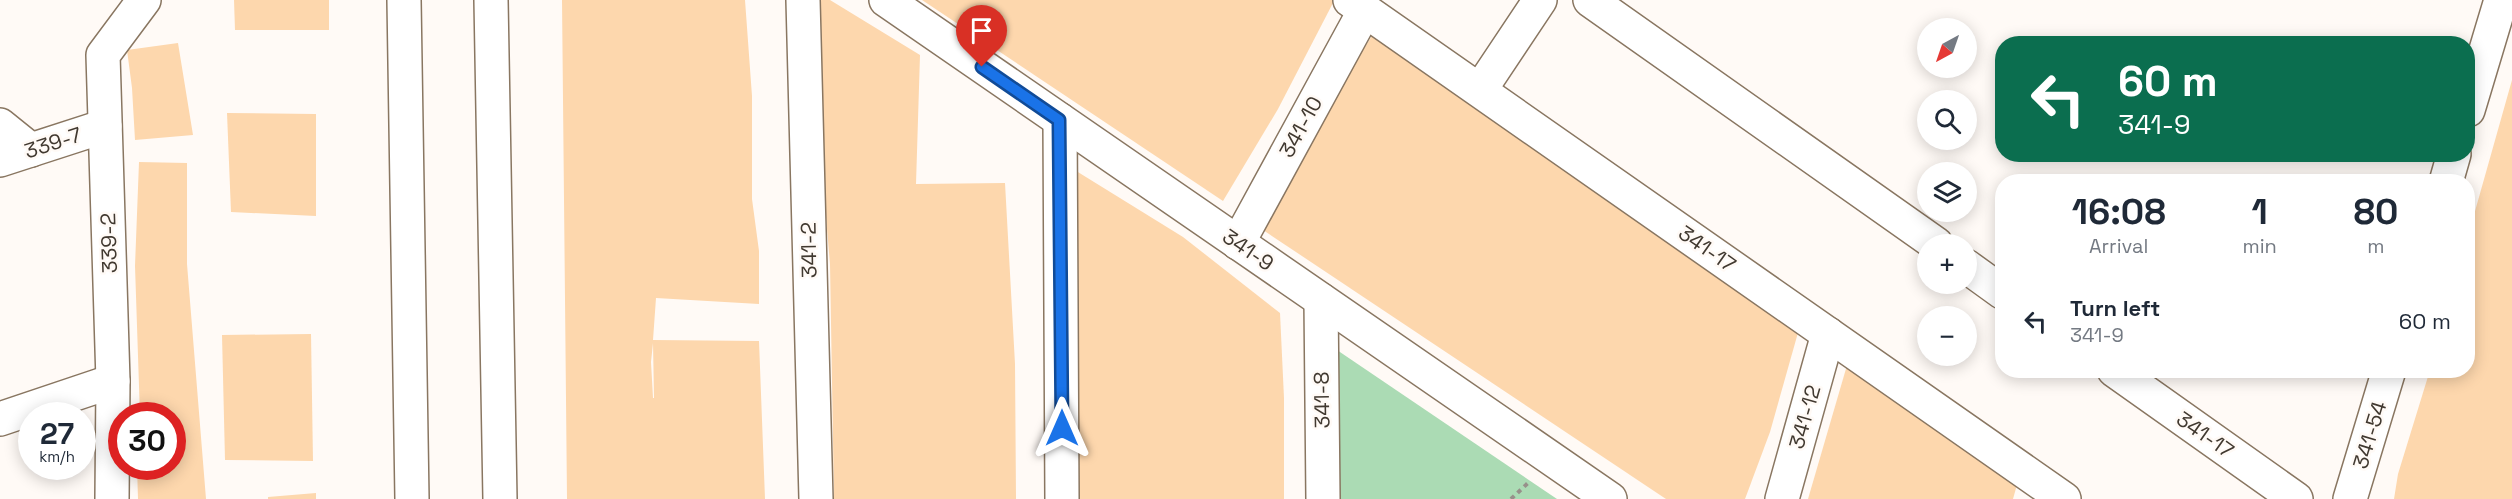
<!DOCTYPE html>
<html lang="en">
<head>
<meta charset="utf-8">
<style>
  :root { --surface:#fff; --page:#f6f6f7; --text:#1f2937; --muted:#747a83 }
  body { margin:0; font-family:"Space Grotesk",sans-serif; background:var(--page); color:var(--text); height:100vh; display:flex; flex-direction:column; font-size:22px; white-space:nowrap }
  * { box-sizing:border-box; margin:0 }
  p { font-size:20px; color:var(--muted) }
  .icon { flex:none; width:33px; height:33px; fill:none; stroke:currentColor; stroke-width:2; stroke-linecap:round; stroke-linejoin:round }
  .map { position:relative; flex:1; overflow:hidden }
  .details { position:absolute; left:1995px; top:174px; width:480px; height:204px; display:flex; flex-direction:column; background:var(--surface); border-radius:24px; box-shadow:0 3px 15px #0003 }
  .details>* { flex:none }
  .banner { position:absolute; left:1995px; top:36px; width:480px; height:126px; border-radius:24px; box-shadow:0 3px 15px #0003; background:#0b6e4f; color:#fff; overflow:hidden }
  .needle { width:39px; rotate:220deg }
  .buttons { position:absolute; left:1917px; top:18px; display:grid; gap:12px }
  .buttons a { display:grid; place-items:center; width:60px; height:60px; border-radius:50%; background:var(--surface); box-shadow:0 3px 15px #0003; font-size:30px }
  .speed { position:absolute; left:18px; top:402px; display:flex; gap:12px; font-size:30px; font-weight:700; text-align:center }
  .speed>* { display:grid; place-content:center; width:78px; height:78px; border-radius:50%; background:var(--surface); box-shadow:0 3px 15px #0003; line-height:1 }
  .speed small { font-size:15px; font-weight:400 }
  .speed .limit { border:9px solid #d22; background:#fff; color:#111 }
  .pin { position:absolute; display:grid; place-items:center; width:51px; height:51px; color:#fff; margin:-62px -26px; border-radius:50% 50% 50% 0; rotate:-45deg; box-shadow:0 0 6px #0007 }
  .pin .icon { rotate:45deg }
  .me { position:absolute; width:66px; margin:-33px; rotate:0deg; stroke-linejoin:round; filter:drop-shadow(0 0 4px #0008) }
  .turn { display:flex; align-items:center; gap:21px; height:126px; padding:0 24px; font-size:27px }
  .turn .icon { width:78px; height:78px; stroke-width:2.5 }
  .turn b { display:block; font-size:42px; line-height:51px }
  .eta { display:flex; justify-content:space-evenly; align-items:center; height:102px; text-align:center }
  .eta b { font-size:36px; font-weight:600; line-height:42px }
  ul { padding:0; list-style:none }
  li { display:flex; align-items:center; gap:18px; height:90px; padding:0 24px }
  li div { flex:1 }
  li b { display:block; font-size:22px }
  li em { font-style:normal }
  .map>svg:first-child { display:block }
  .green { fill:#abdbb4 }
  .building { fill:#fdd7ad; fill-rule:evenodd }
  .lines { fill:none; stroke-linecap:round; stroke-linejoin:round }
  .street-casing { stroke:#897661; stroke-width:36 }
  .secondary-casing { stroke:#897661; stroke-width:36 }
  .path { stroke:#97908a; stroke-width:4; stroke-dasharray:4.5 4.5; stroke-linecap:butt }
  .street { stroke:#fff; stroke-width:33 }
  .secondary { stroke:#fff; stroke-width:33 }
  .route-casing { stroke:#114b97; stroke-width:15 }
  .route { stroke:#1a73e8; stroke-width:10 }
  .labels { text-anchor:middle; stroke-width:5; stroke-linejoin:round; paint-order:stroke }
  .street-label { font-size:21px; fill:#413930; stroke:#fffaf6 }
</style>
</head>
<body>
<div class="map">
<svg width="2512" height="499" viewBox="0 0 2512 499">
  <rect width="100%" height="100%" fill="#fffaf6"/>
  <polygon class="green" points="1334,348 1557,499 1336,499"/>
  <g class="building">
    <polygon points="234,0 329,0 329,30 235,30"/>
    <path d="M562,0H745L752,96V199L759,251V304L656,298L653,340L759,341L765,499H567ZM653,343L654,398H653L651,362Z"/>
    <polygon points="817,0 830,0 920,55 916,184 1005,183 1015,364 1016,499 834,499 830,264 823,182"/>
    <polygon points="922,0 1333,0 1334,1 1278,109 1223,201"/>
    <polygon points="1377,28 1801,322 1770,432 1745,499 1666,499 1263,230 1327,106"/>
    <polygon points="178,43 193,135 135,140 132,88 127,50"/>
    <polygon points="2512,80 2512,499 2394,499 2398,474 2430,370 2468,370 2468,236"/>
    <polygon points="227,113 316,114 316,216 231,212"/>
    <polygon points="139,162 187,163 187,264 206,499 138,499 137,466 172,466 172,416 140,416 135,266"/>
    <polygon points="1073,169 1183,237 1280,313 1284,398 1284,499 1077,499"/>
    <polygon points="311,334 313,461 225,460 222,335"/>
    <polygon points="1850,355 2018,481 2013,499 1808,499"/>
    <polygon points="316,493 316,499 268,499 268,497"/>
  </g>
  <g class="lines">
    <defs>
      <g id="street">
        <polyline points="803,0 816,499"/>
        <polyline points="886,0 1610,499"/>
        <polyline points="2468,110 2501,0"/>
        <polyline points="1060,120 1062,499"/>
        <polyline points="0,125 31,150"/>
        <polyline points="0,160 105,126"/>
        <polyline points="2446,182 2454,154"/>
        <polyline points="1238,243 1365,10"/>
        <polyline points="1321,300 1323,499"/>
        <polyline points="0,419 113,381"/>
        <polyline points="112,499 113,381 103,55 144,0"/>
        <polyline points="1782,499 1828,334"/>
        <polyline points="2350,499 2389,370"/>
      </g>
      <g id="secondary">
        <polyline points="404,0 412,499"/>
        <polyline points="491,0 500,499"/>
        <polyline points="1350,0 2064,499"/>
        <polyline points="1590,0 1936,244"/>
        <polyline points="1480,90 1540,0"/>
        <polyline points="1966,266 2002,292"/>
        <polyline points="2114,370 2296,499"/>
      </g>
    </defs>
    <use href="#street" class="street-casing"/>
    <use href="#secondary" class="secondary-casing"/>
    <polyline class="path" points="1511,499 1528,483"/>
    <use href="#street" class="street"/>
    <use href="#secondary" class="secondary"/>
  </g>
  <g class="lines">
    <defs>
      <polyline id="route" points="982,67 1059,120 1062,428"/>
    </defs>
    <use href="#route" class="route-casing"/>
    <use href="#route" class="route"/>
  </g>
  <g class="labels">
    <g class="street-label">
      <text transform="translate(1301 127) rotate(-61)" y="7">341-10</text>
      <text transform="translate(53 143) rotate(-18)" y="7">339-7</text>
      <text transform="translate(109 243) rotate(-92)" y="7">339-2</text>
      <text transform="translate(1707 249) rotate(35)" y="7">341-17</text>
      <text transform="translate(809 250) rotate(-91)" y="7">341-2</text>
      <text transform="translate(1248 250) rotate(34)" y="7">341-9</text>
      <text transform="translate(1322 400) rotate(-91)" y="7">341-8</text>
      <text transform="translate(1805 417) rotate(-74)" y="7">341-12</text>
      <text transform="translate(2205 435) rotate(35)" y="7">341-17</text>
      <text transform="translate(2370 435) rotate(-73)" y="7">341-54</text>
    </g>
  </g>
</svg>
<div class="buttons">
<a><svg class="needle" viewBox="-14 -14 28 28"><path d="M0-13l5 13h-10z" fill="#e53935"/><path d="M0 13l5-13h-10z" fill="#747a83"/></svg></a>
<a><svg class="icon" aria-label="search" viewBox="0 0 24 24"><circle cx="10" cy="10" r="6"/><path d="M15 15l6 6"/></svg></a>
<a><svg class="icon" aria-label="layers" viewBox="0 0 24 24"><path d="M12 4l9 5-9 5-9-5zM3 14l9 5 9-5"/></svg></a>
<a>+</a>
<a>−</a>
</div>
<div class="speed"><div>27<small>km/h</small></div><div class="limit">30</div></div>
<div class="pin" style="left:982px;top:67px;background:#d93025"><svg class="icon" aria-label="arrive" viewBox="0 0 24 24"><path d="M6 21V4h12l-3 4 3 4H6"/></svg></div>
<svg class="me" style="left:1062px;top:428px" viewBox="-20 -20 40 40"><path d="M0-17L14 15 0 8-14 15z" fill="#1a73e8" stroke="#fff" stroke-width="4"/></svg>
<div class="banner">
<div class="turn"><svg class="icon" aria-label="left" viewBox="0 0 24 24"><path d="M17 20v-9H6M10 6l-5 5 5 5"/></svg><div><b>60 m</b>341-9</div></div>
</div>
<section class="details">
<div class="eta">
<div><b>16:08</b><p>Arrival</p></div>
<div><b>1</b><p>min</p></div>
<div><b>80</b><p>m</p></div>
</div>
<ul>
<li><svg class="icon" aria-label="left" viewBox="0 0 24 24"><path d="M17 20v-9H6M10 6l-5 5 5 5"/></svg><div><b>Turn left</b><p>341-9</p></div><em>60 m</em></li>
</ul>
</section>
</div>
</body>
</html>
